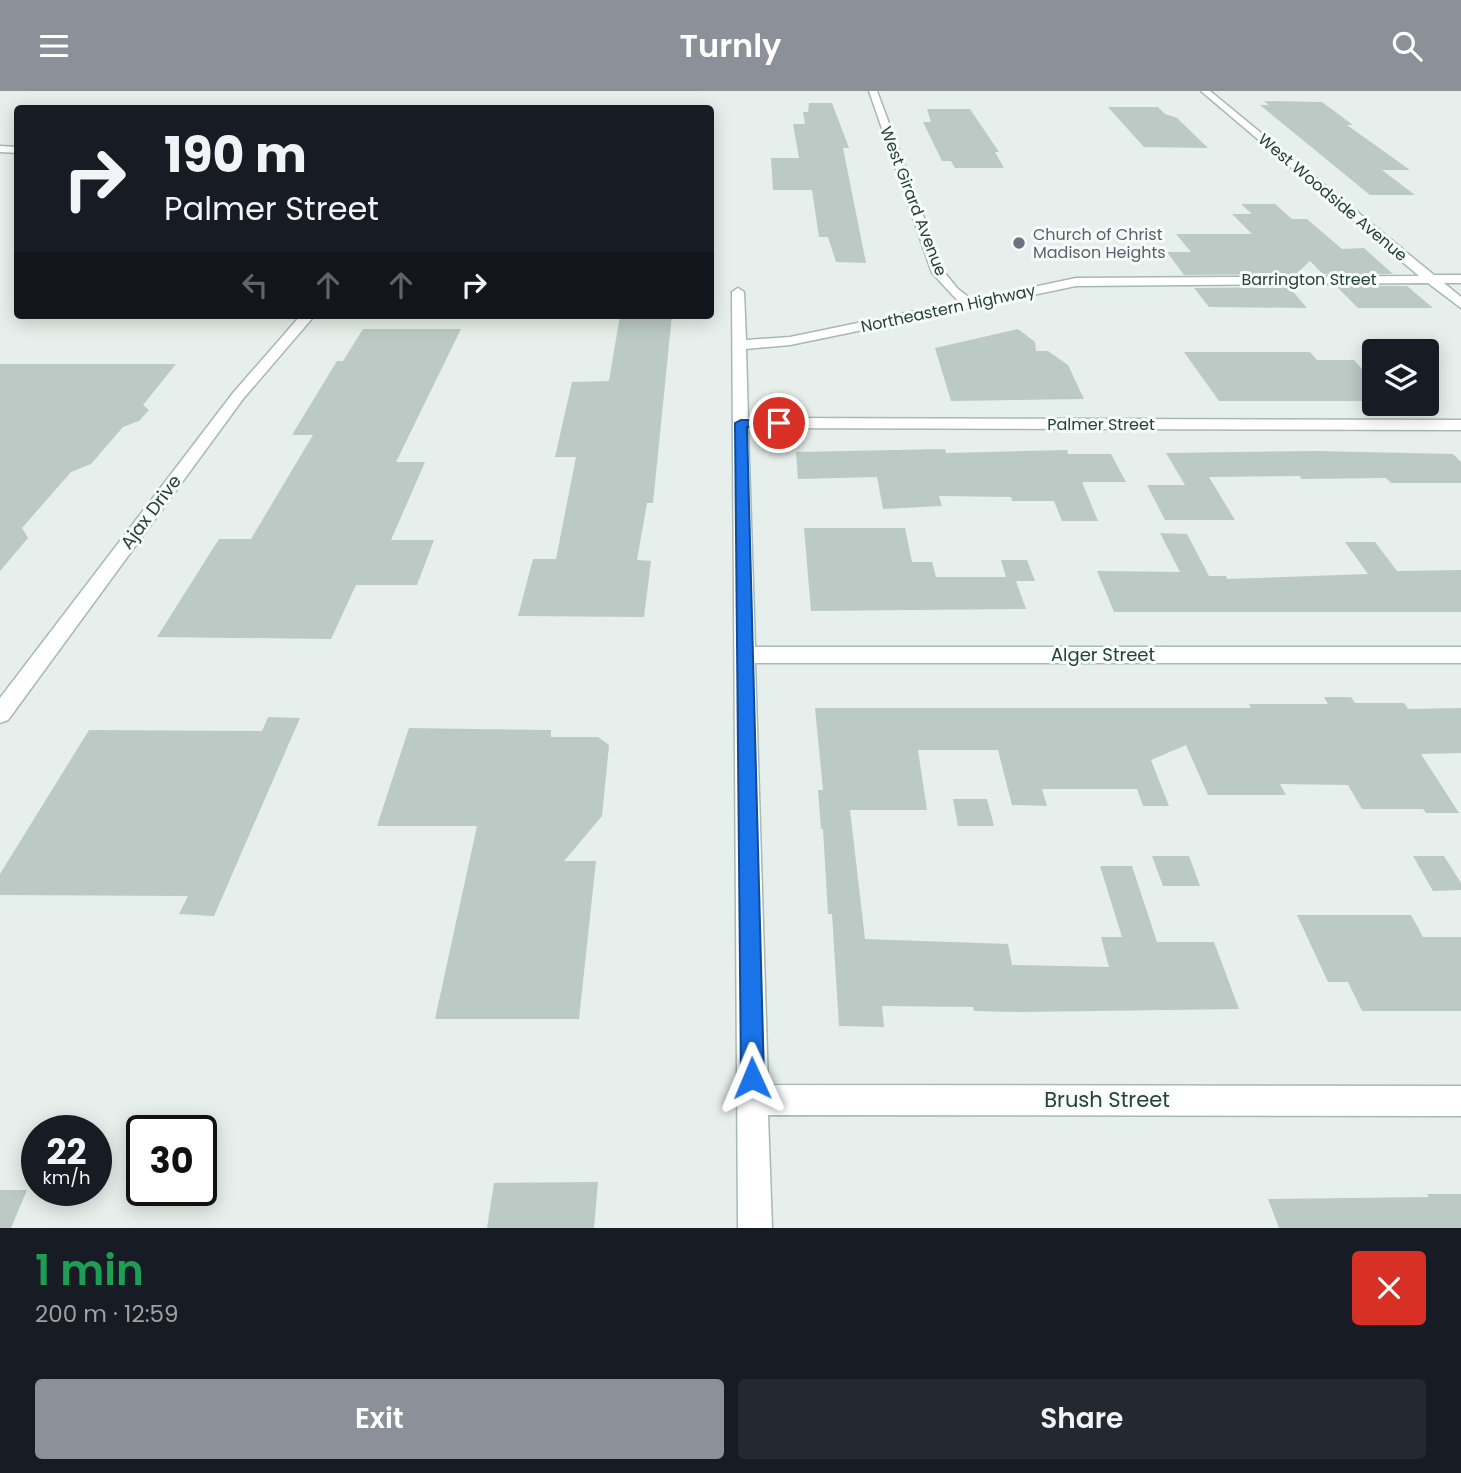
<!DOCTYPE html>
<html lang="en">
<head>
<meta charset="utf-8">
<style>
  :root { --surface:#171b24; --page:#242831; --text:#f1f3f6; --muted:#9ea1a6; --accent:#8c9099 }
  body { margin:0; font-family:Poppins,sans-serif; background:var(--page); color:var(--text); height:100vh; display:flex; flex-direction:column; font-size:26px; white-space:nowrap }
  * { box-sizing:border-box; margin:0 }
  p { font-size:23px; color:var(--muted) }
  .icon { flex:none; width:38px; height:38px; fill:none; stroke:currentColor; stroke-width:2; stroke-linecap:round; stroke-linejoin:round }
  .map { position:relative; height:1137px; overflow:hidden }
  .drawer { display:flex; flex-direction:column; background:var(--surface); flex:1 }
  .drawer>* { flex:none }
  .banner { position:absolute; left:14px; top:14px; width:700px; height:214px; border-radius:7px; box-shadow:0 4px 18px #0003; background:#171b24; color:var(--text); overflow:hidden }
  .buttons { position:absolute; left:1362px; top:248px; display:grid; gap:14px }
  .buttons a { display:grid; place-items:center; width:77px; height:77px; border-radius:7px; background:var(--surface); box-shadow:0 4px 18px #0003; font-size:35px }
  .speed { position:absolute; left:21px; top:1024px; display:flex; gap:14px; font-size:35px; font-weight:700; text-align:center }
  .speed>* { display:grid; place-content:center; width:91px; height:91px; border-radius:50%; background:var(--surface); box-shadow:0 4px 18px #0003; line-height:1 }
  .speed small { font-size:18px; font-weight:400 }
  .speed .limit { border:4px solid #111; border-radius:10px; background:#fff; color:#111 }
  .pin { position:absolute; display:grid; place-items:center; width:60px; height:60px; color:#fff; margin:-30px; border:4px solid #fff; border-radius:50%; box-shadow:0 2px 7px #0007 }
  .me { position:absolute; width:77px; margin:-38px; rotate:359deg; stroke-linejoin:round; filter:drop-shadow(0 0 5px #0008) }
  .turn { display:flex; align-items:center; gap:24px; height:147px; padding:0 35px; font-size:32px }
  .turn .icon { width:91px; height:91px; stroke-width:2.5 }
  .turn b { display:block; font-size:49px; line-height:60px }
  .lanes { display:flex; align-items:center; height:66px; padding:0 35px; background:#0003; justify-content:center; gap:35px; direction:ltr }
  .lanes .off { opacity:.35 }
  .round { display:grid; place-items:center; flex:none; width:74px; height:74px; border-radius:7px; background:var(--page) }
  .overview { display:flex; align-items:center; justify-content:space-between; height:119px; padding:0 35px }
  h1 { font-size:42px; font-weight:600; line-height:52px; color:#1e9e55 }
  .primary-button { display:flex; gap:14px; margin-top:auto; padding:14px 35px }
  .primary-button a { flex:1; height:80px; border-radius:7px; background:var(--accent); color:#fff; font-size:28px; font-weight:600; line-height:80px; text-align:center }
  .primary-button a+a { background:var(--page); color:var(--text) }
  header { display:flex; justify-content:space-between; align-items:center; height:91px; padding:0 35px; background:var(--accent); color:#fff; font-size:32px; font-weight:600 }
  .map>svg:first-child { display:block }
  .building { fill:#bbcac4 }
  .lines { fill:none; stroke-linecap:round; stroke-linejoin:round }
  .street-casing { stroke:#a8b8b2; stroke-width:3 }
  .street { fill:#fff; fill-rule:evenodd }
  .route { fill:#1a73e8; stroke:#114b97; stroke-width:2 }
  .worship-dot { fill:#6b7280; stroke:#f7fbf9; stroke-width:2.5 }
  .labels { text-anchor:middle; stroke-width:6; stroke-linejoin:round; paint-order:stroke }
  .far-street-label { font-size:16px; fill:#24423a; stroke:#f7fbf9 }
  .far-worship-label { font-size:16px; fill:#5b616d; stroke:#f7fbf9; text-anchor:start }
  .street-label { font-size:18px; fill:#24423a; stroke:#f7fbf9 }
  .near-street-label { font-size:21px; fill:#24423a; stroke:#f7fbf9 }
</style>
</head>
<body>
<header><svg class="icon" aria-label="menu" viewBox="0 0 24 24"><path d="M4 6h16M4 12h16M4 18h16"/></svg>Turnly<svg class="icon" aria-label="search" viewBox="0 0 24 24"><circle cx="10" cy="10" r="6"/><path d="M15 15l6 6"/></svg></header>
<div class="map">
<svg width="1461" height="1137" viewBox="0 0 1461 1137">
  <rect width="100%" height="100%" fill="#e6efeb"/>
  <g class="building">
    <polygon points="1264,10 1322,11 1353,34 1347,34 1410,79 1382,79 1415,104 1370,104 1260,14 1269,14"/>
    <polygon points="809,12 832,12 849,57 843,57 866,172 836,171 828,146 819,146 812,99 773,99 771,67 799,67 793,33 805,33 803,21 808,21"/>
    <polygon points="1108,16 1158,16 1165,23 1177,27 1208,57 1144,56"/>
    <polygon points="927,18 970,18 999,61 995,61 1004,77 955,77 951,70 942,70 923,31 931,31"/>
    <polygon points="1241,113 1275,113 1292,128 1307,128 1342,158 1364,157 1393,183 1323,183 1310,170 1296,183 1184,184 1167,161 1191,161 1176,143 1252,143 1232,123 1252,123"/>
    <polygon points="1336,195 1407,195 1433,217 1358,217"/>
    <polygon points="1289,196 1307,217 1209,216 1194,197"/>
    <polygon points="620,224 672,224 653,412 647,412 637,469 651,470 644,526 518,525 533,468 556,468 576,366 555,366 572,291 609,290"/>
    <polygon points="363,238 461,238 396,371 425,371 391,449 434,449 417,494 356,494 331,548 157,546 219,448 251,448 313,344 292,344 337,270 343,270"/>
    <polygon points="1018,238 1035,251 1036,260 1048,260 1068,274 1084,308 951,310 935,257"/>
    <polygon points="1184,261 1310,261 1317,269 1354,269 1374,291 1374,310 1219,310"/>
    <polygon points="0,273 176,273 143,314 149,319 139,330 123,336 91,373 71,381 22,437 28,447 0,480"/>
    <polygon points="945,358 946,362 1067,359 1068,363 1111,363 1126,391 1082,391 1098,430 1062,430 1054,410 1012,410 1011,406 939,405 942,415 883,418 877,386 798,388 796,361"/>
    <polygon points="1316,360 1453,363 1461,371 1461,392 1391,392 1386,387 1301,388 1300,385 1209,386 1235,429 1165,429 1147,394 1185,394 1166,362"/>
    <polygon points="804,437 905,437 912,471 932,471 936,486 1006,486 1001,469 1027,469 1035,490 1016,490 1026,518 811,520"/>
    <polygon points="1160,442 1187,443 1209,485 1226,485 1227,488 1368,483 1345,451 1375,451 1397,480 1461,479 1461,521 1114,521 1097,480 1180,481"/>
    <polygon points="1324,606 1351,606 1355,612 1404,612 1408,618 1461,617 1461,662 1421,663 1459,722 1426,722 1423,718 1362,718 1348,694 1280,693 1286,704 1208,704 1186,654 1151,669 1169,715 1143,715 1137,698 1042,698 1047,715 1012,714 998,659 918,659 927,719 850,719 865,848 1008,853 1012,874 1109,876 1101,846 1122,846 1100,775 1132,775 1157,851 1214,851 1239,918 1022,921 974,920 973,916 882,915 884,936 839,935 832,823 828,823 823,738 821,738 818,699 823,699 815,617 1251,617 1249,613 1328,613"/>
    <polygon points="268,626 300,627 214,825 179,823 188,805 0,804 0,783 89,639 262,640"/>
    <polygon points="409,637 551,639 551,646 598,646 609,654 602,725 564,770 596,770 579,928 435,928 477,735 377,735"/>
    <polygon points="953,708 987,708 994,735 958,735"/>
    <polygon points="1152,765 1189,765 1200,795 1163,795"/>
    <polygon points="1413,765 1444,765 1461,792 1461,799 1433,800"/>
    <polygon points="1297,824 1411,824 1423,846 1461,846 1461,920 1362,920 1348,891 1328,891"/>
    <polygon points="598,1091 594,1137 487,1137 494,1092"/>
    <polygon points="0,1099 27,1099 11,1137 0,1137"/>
    <polygon points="1427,1103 1461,1103 1461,1137 1279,1137 1268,1108 1429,1106"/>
  </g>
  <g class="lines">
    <defs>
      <g id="street">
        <polygon points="869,0 877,0 944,181 958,198 972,209 1076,187 1419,185 1201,0 1210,0 1434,184 1461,184 1461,192 1444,192 1461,206 1461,217 1428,192 1076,195 790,254 746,258 748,327 1461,329 1461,339 748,337 755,556 1461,556 1461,572 755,572 768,994 1461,995 1461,1025 768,1024 772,1137 738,1137 732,201 738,197 744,201 746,249 790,246 959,211 932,182"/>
        <polygon points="0,55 18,56 18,62 0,61"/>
        <polygon points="301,224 315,224 243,308 8,629 0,632 0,607 233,302"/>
      </g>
    </defs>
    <use href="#street" class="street-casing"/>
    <use href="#street" class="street"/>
  </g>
  <polygon class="route" points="779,329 784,330 784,335 747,336 764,987 760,995 752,999 744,995 741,987 735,332 741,329"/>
  <circle class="worship-dot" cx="1019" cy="152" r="7"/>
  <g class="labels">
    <g class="far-street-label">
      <text transform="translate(1333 106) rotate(40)" y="6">West Woodside Avenue</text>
      <text transform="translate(914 110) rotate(69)" y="6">West Girard Avenue</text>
      <text x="1309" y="194">Barrington Street</text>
      <text transform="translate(948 217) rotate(-12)" y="6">Northeastern Highway</text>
      <text x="1101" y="339">Palmer Street</text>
    </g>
    <g class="far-worship-label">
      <text x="1033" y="149">Church of Christ<tspan x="1033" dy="18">Madison Heights</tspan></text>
    </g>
    <g class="street-label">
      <text transform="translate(151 421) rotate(-53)" y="6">Ajax Drive</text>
      <text x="1103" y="570">Alger Street</text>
    </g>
    <g class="near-street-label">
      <text x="1107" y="1016">Brush Street</text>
    </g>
  </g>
</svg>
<div class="buttons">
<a><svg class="icon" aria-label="layers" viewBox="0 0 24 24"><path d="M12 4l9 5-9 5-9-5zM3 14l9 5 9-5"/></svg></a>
</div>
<div class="speed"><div>22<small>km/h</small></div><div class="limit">30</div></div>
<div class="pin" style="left:779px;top:332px;background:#d93025"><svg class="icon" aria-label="arrive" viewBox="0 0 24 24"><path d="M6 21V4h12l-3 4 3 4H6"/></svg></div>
<svg class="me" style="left:752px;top:987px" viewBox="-20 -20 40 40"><path d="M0-17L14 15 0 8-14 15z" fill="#1a73e8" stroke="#fff" stroke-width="4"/></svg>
<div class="banner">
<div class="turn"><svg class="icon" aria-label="right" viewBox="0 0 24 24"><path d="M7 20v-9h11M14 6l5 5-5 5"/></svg><div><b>190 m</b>Palmer Street</div></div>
<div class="lanes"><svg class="icon off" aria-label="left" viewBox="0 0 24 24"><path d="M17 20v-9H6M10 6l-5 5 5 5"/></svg><svg class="icon off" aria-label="ahead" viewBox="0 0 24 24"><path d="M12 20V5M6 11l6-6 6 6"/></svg><svg class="icon off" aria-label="ahead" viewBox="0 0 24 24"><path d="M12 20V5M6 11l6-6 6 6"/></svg><svg class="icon" aria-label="right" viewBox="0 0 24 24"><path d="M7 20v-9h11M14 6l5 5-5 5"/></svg></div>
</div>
</div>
<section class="drawer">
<div class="overview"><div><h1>1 min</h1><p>200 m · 12:59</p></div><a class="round" style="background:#d93025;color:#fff"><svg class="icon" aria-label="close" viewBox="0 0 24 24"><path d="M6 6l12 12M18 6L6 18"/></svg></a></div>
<div class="primary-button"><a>Exit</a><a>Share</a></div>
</section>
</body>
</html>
